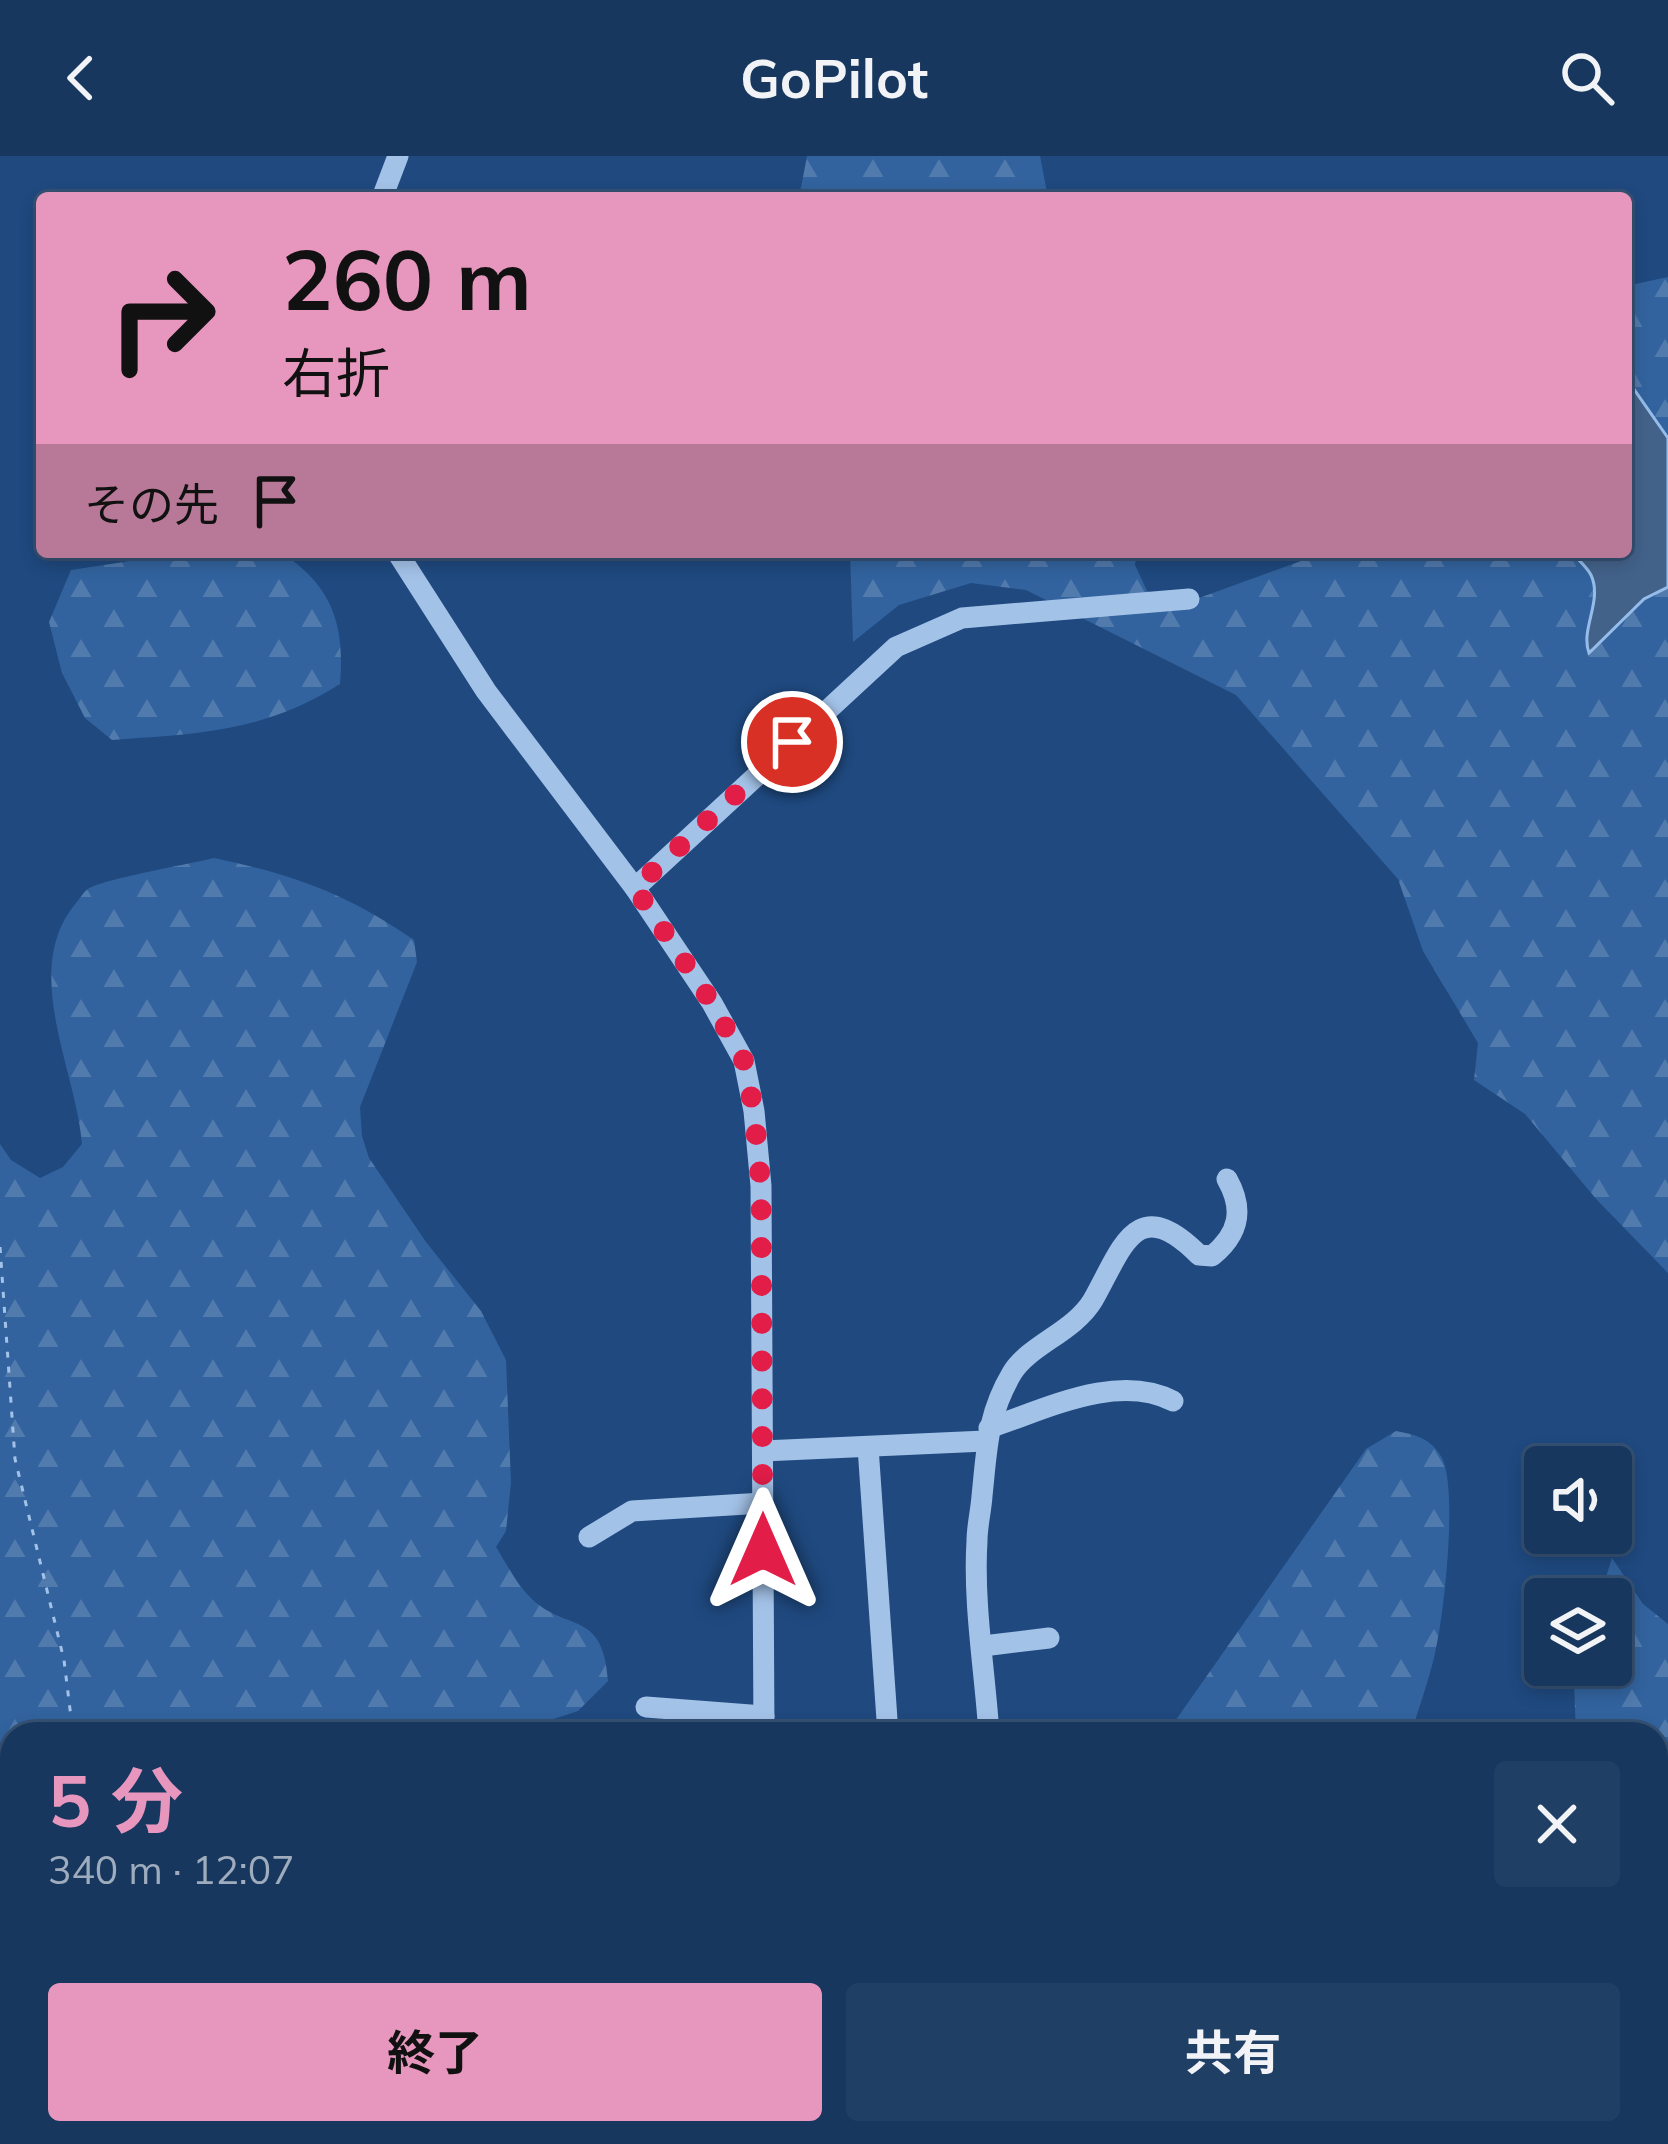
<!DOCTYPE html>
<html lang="ja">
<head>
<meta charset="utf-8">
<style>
  :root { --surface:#17375f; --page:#203f65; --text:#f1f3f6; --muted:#9eacbd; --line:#365174; --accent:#e797bd }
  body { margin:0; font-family:Mulish,"Noto Sans JP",sans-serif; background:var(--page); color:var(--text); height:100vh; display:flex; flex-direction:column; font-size:45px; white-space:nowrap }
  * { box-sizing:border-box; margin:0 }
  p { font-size:39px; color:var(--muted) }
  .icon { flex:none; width:66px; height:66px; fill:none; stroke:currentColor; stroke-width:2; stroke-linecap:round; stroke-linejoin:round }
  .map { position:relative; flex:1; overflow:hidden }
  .drawer { position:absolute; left:0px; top:1566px; width:1668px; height:423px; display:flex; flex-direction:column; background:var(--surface); border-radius:36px 36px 0 0; box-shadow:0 6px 18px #0003,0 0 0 3px var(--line) }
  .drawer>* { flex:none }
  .guide { position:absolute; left:36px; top:36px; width:1596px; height:366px; border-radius:12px; box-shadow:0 6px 18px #0003,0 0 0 3px var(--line); background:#e797bd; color:#111; overflow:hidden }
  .fabs { position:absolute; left:1524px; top:1290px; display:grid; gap:24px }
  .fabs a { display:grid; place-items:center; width:108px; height:108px; border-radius:12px; background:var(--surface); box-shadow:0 6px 18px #0003,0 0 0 3px var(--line); font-size:60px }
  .pin { position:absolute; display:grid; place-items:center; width:102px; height:102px; color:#fff; margin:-51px; border:6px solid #fff; border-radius:50%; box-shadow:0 3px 12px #0007 }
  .me { position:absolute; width:132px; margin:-66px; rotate:0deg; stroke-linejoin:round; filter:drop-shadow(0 0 9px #0008) }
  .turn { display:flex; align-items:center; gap:42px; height:252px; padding:0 48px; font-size:54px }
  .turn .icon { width:156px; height:156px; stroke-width:2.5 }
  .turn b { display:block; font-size:84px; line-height:102px }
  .then { display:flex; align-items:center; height:114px; padding:0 48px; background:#0003; gap:24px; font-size:45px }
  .round { display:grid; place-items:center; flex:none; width:126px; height:126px; border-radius:12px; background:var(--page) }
  .head { display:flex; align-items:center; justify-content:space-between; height:204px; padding:0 48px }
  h1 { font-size:72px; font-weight:700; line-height:90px; color:var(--accent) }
  .button { display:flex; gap:24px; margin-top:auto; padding:24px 48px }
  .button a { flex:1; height:138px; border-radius:12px; background:var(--accent); color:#111; font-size:48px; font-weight:700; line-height:138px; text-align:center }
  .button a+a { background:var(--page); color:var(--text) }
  header { display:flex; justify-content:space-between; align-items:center; height:156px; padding:0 48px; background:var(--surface); font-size:54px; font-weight:700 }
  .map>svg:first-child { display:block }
  .forest { fill:url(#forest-firs) }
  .water { fill:#43628a; stroke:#96bdea; stroke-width:3 }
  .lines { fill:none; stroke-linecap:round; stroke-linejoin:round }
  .path { stroke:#a3c2e8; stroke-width:3; stroke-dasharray:6 9; stroke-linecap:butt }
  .minor { stroke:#a3c2e8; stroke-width:21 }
  .route { stroke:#e11d48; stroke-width:21; stroke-dasharray:0 37.8 }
</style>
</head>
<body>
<header><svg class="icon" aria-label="back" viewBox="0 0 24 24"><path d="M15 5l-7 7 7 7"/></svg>GoPilot<svg class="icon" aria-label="search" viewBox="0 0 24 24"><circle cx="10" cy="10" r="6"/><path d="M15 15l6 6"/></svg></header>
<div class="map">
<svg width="1668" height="1988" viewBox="0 0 1668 1988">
  <defs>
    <pattern id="forest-firs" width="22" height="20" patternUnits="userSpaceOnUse" patternTransform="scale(3)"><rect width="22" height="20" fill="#32639e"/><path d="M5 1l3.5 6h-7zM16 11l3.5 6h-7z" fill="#517aad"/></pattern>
  </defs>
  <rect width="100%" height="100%" fill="#1f497f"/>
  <g class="forest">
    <polygon points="807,0 1040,0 1048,42 799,42"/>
    <polygon points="1668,121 1668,1117 1597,1044 1525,958 1474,924 1478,887 1423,795 1398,723 1236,539 1026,434 971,427 899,449 853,486 850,396 1137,396 1135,409 1147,435 1178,446 1199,442 1326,396 1626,396 1626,130"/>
    <path d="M280,396C332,429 345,468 340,528C264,576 199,578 112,584L85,562L62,517L49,466L71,414L163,400L259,401Z"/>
    <path d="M214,702C294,719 346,737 414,784L417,806L360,951L362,980L369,1002L426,1086L481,1155L506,1204L511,1327L506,1375L496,1391C506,1407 516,1427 529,1440C565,1478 603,1451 608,1525L578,1555L529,1571L526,1578H12V1800L0,1802V988L11,1004L40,1022L63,1011L82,988C76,913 20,814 76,747C80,743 83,736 88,733C103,723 190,708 214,702Z"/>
    <path d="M1396,1275C1416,1279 1431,1282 1442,1302C1458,1334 1444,1460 1435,1497C1429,1524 1419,1551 1411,1578H1166L1366,1293Z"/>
    <polygon points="1612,1402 1643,1448 1668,1468 1668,1840 1656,1848 1656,1578 1576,1578 1574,1526 1579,1509 1611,1509 1611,1443 1599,1443"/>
  </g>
  <path class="water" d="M1626,231L1633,232L1668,282V431L1644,443L1589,497C1580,473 1603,445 1591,419C1587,411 1577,403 1572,396H1626Z"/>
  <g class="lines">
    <polyline class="path" points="0,1091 15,1303 64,1504 73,1578"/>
    <g class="minor">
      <polyline points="382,42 398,0"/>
      <polyline points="397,396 486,535 635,732 712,847 744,905 754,955 761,1030 764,1578"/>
      <polyline points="635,732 896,491 962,462 1189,443"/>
      <path d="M989,1272C1044,1254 1117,1216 1173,1245"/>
      <polyline points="868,1291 888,1578"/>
      <polyline points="763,1295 985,1285"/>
      <polyline points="589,1381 632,1355 763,1347"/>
      <polyline points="983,1490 1049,1482"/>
      <polyline points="646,1551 764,1560"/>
      <path d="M989,1578C985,1516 973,1447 977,1385C977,1370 981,1355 982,1340C987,1293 987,1259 1012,1217C1029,1189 1074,1176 1093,1144C1123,1091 1136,1036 1199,1099L1212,1100C1240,1077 1244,1053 1227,1023"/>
      <polyline points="0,1920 12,1922"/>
      <polyline points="164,1977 191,1988"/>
      <polyline points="749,1977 754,1988"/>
      <polyline points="811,1977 813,1988"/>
      <polyline points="1066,1977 1077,1988"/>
      <polyline points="108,1988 108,1977"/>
      <polyline points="886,1988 887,1977"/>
    </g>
  </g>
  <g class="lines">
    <polyline class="route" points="763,1394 761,1030 754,955 744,905 712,847 635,732 792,586"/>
  </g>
</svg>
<div class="fabs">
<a><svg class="icon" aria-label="sound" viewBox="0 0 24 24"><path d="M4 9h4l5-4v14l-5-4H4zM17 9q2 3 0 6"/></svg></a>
<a><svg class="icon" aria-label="layers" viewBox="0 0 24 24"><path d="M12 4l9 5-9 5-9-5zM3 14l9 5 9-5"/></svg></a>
</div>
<div class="pin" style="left:792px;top:586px;background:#d93025"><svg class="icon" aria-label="arrive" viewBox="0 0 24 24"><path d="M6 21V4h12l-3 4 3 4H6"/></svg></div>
<svg class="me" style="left:763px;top:1394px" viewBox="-20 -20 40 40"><path d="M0-17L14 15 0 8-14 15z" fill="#e11d48" stroke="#fff" stroke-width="4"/></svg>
<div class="guide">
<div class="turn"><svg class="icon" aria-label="right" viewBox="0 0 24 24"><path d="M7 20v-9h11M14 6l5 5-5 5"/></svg><div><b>260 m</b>右折</div></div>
<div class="then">その先<svg class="icon" aria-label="arrive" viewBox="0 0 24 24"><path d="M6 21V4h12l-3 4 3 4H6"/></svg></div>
</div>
<section class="drawer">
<div class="head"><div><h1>5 分</h1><p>340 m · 12:07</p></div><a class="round"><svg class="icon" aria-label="close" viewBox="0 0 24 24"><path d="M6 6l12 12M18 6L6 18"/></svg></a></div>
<div class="button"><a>終了</a><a>共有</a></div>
</section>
</div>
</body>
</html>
